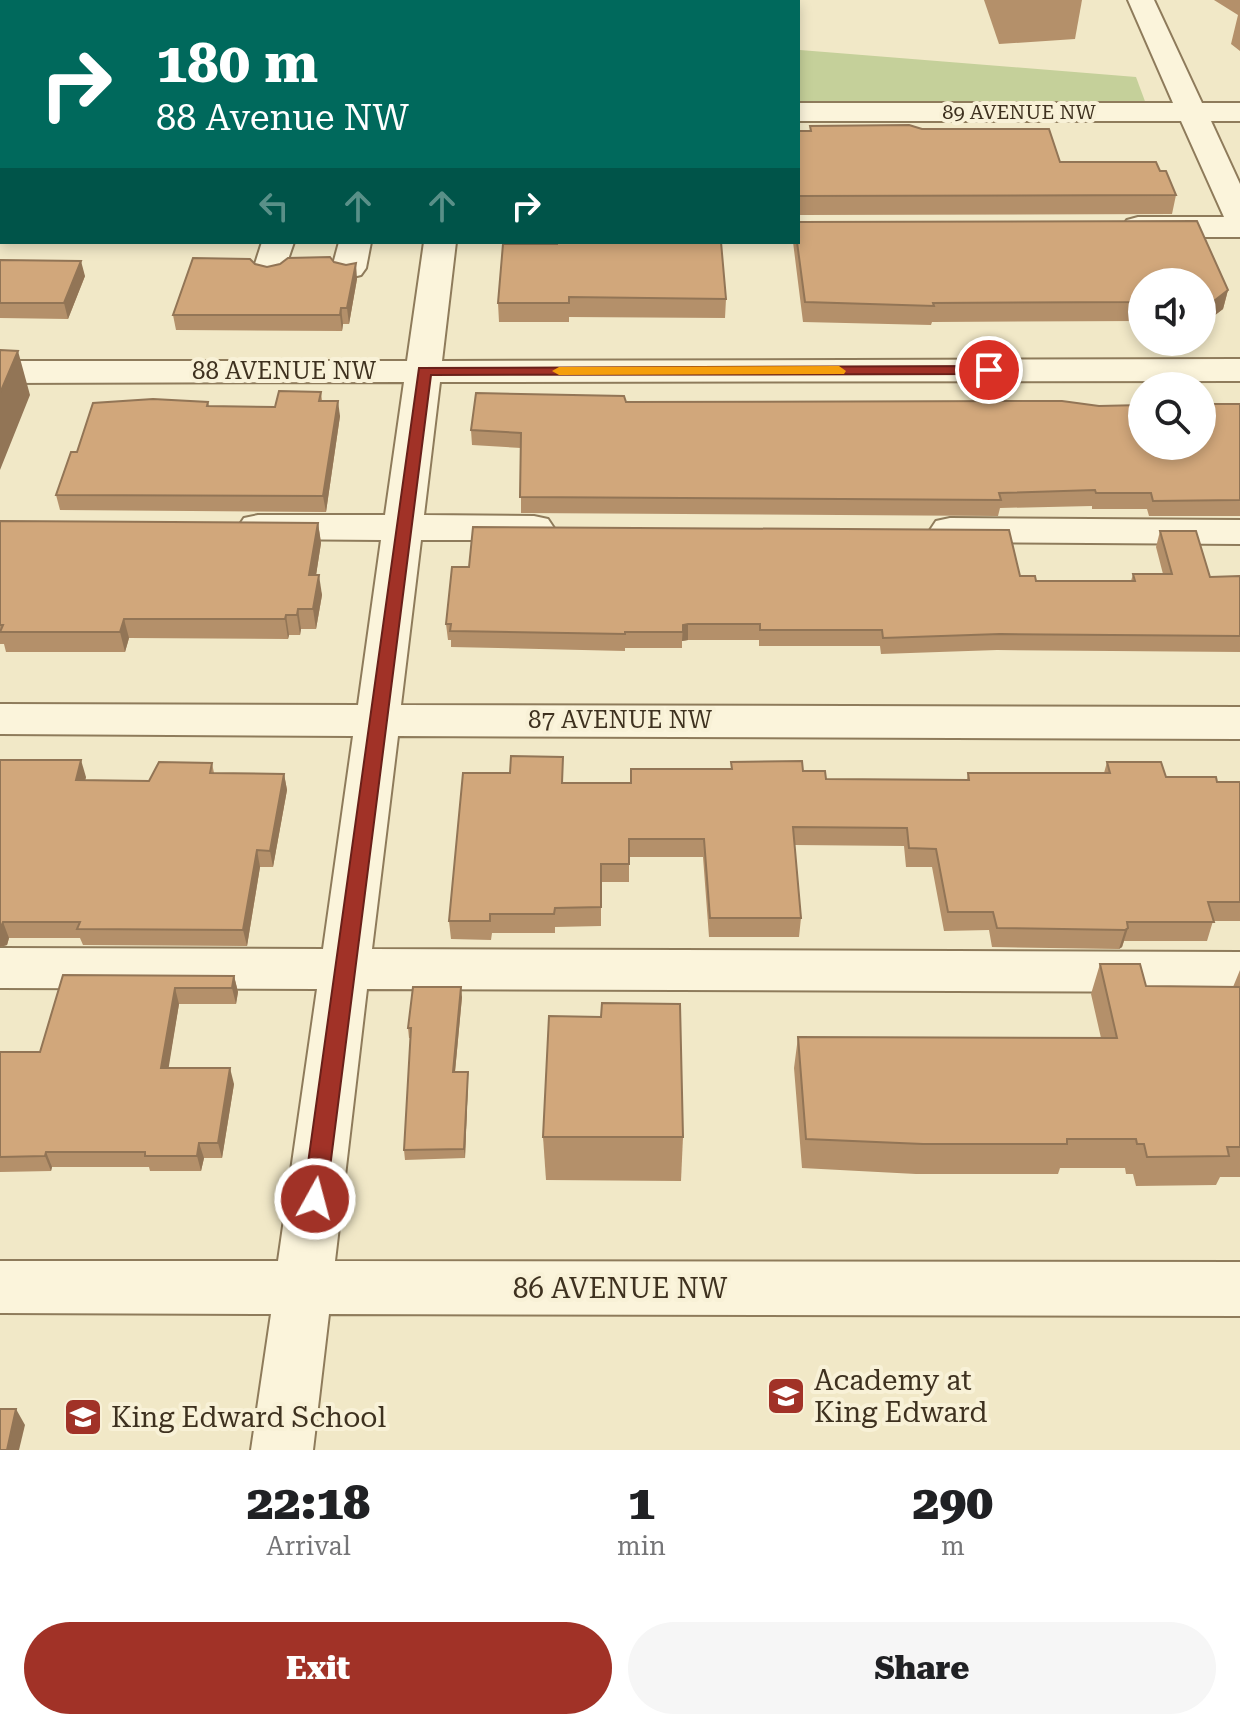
<!DOCTYPE html>
<html lang="en">
<head>
<meta charset="utf-8">
<style>
  :root { --surface:#fff; --page:#f6f6f6; --text:#202124; --muted:#757577; --accent:#a13227 }
  body { margin:0; font-family:"Roboto Serif",serif; background:var(--page); color:var(--text); height:100vh; display:flex; flex-direction:column; font-size:30px; white-space:nowrap }
  * { box-sizing:border-box; margin:0 }
  p { font-size:26px; color:var(--muted) }
  .icon { flex:none; width:44px; height:44px; fill:none; stroke:currentColor; stroke-width:2; stroke-linecap:round; stroke-linejoin:round }
  .map { position:relative; height:1450px; overflow:hidden }
  .details { display:flex; flex-direction:column; background:var(--surface); flex:1 }
  .details>* { flex:none }
  .banner { position:absolute; left:0px; top:0px; width:800px; height:244px; box-shadow:0 4px 12px #0003; background:#00695c; color:#fff; overflow:hidden }
  .controls { position:absolute; left:1128px; top:268px; display:grid; gap:16px }
  .controls a { display:grid; place-items:center; width:88px; height:88px; border-radius:50%; background:var(--surface); box-shadow:0 4px 12px #0003; font-size:40px }
  .pin { position:absolute; display:grid; place-items:center; width:68px; height:68px; color:#fff; margin:-34px; border:4px solid #fff; border-radius:50%; box-shadow:0 2px 8px #0007 }
  .me { position:absolute; width:88px; margin:-44px; rotate:7deg; stroke-linejoin:round; filter:drop-shadow(0 0 6px #0008) }
  .turn { display:flex; align-items:center; gap:28px; height:168px; padding:0 24px; font-size:36px }
  .turn .icon { width:104px; height:104px; stroke-width:2.5 }
  .turn b { display:block; font-size:56px; line-height:68px }
  .lanes { display:flex; align-items:center; height:76px; padding:0 24px; background:#0003; justify-content:center; gap:40px; direction:ltr }
  .lanes .off { opacity:.35 }
  .eta { display:flex; justify-content:space-evenly; align-items:center; height:136px; text-align:center }
  .eta b { font-size:48px; font-weight:800; line-height:56px }
  .primary-button { display:flex; gap:16px; margin-top:auto; padding:16px 24px }
  .primary-button a { flex:1; height:92px; border-radius:48px; background:var(--accent); color:#fff; font-size:32px; font-weight:800; line-height:92px; text-align:center }
  .primary-button a+a { background:var(--page); color:var(--text) }
  .map>svg:first-child { display:block }
  .green { fill:#c5d09a }
  .lines { fill:none; stroke-linecap:round; stroke-linejoin:round }
  .minor-casing { stroke:#8e7b5b; stroke-width:4 }
  .major-casing { stroke:#5c482f; stroke-width:4 }
  .path { stroke:#8e7b5b; stroke-width:3; stroke-dasharray:4 3; stroke-linecap:butt }
  .minor { fill:#fbf4db; fill-rule:evenodd }
  .major { fill:#f5e29e; fill-rule:evenodd }
  .wall { fill:#b4906a }
  .shaded-wall { fill:#927556 }
  .building { fill:#d1a77b; stroke:#927556; stroke-width:2 }
  .route { fill:#a13227; stroke:#692019; stroke-width:2 }
  .slow { fill:#f59e0b }
  .labels { text-anchor:middle; stroke-width:8; stroke-linejoin:round; paint-order:stroke }
  .far-street-label { font-size:20px; fill:#3e311f; stroke:#f8f1d7 }
  .street-label { font-size:24px; fill:#3e311f; stroke:#f8f1d7 }
  .near-street-label { font-size:28px; fill:#3e311f; stroke:#f8f1d7 }
  .near-poi-label { font-size:28px; fill:#3e311f; stroke:#f8f1d7; text-anchor:start }
</style>
</head>
<body>
<div class="map">
<svg width="1240" height="1450" viewBox="0 0 1240 1450">
  <rect width="100%" height="100%" fill="#f1e8c7"/>
  <g class="green">
    <polygon points="0,0 621,0 2,2 0,110"/>
    <polygon points="800,50 1136,77 1146,104 798,105"/>
  </g>
  <g class="lines">
    <defs>
      <g id="minor">
        <polygon points="1128,0 1154,0 1202,103 1240,103 1240,121 1211,121 1240,184 1240,237 1138,237 1127,234 1122,227 1127,220 1138,217 1224,217 1181,121 798,121 798,103 1173,103"/>
        <polygon points="262,242 294,242 282,277 270,280 258,277 253,270"/>
        <polygon points="339,242 371,242 366,268 361,275 349,278 337,275 332,268"/>
        <polygon points="424,242 456,242 442,361 1240,359 1240,381 440,382 424,515 534,516 548,519 554,528 548,537 534,540 421,540 401,705 1240,707 1240,739 398,736 372,949 1240,952 1240,992 367,989 335,1261 1240,1262 1240,1316 329,1314 313,1450 251,1450 271,1314 0,1313 0,1261 278,1261 317,989 0,988 0,948 323,949 353,736 0,734 0,704 358,705 381,540 258,539 244,536 238,527 244,518 258,515 385,515 404,382 0,383 0,361 407,361"/>
        <polygon points="950,518 1240,520 1240,544 950,542 936,539 930,530 936,521"/>
      </g>
      <rect id="major" x="0" y="116" width="2" height="18"/>
    </defs>
    <use href="#minor" class="minor-casing"/>
    <use href="#major" class="major-casing"/>
    <polyline class="path" points="237,2 243,0"/>
    <use href="#minor" class="minor"/>
    <use href="#major" class="major"/>
  </g>
  <g class="wall">
    <polygon points="984,0 1082,0 1075,39 999,44"/>
    <polygon points="1214,0 1240,0 1240,51 1231,44 1238,15"/>
    <polygon points="810,126 1060,162 1160,171 1176,195 1172,214 798,215 798,131 810,131"/>
    <polygon points="798,221 799,222 1197,221 1228,290 1223,309 1202,325 1202,282 1142,282 1142,321 932,322 931,325 803,322 793,242 798,242"/>
    <polygon points="557,244 726,299 725,318 569,317 569,322 499,322 498,303"/>
    <polygon points="0,260 85,276 68,319 0,318"/>
    <polygon points="334,262 357,279 349,324 343,324 342,331 176,330 173,315 267,267"/>
    <polygon points="321,392 322,401 340,416 326,512 60,510 56,495 77,452 208,402 209,406 275,407"/>
    <polygon points="626,402 1099,406 1240,404 1240,516 1149,516 1147,509 1092,509 1092,506 1000,508 998,516 521,513 521,448 472,445 471,430"/>
    <polygon points="0,521 318,523 321,543 316,575 322,595 316,629 301,629 300,635 289,635 288,639 129,638 125,652 6,652 4,644 0,644"/>
    <polygon points="1160,531 1210,577 1240,576 1240,652 997,650 881,654 880,646 759,646 759,640 688,640 682,641 682,648 625,648 625,651 451,647 451,640 448,640 446,624 1020,576 1036,581 1131,581 1133,574 1163,574 1156,547"/>
    <polygon points="0,760 86,777 85,780 149,781 212,763 214,773 284,774 287,790 273,867 260,867 247,946 83,945 80,938 9,938 7,945 0,947"/>
    <polygon points="731,762 803,771 826,779 967,780 968,773 1104,773 1107,762 1166,777 1217,782 1240,782 1240,921 1213,921 1207,941 1124,941 1122,947 1119,949 992,947 989,930 944,931 932,867 906,867 904,846 794,845 801,918 799,937 709,937 703,857 629,857 629,882 601,882 601,926 555,927 555,933 492,933 491,940 451,939 449,921 564,783 631,783 731,769"/>
    <polygon points="1100,964 1146,986 1233,987 1240,970 1240,1177 1220,1177 1216,1185 1136,1186 1133,1174 1126,1174 1125,1168 1060,1168 1058,1174 916,1174 802,1168 794,1068 798,1037 1101,1038 1091,994"/>
    <polygon points="63,975 234,976 238,992 236,1004 179,1004 168,1068 234,1084 222,1158 204,1158 201,1171 150,1171 149,1167 52,1167 51,1171 0,1172 0,1052 40,1052"/>
    <polygon points="462,997 455,1072 468,1081 465,1158 405,1160 404,1150 411,1038 409,1038 408,1028"/>
    <polygon points="543,1137 683,1137 681,1181 546,1180"/>
  </g>
  <g class="shaded-wall">
    <polygon points="755,0 770,0 770,2 750,2"/>
    <rect x="0" y="179" width="2" height="59"/>
    <polygon points="81,261 85,276 68,319 64,303"/>
    <polygon points="356,263 357,279 349,324 347,308"/>
    <polygon points="1228,290 1223,309 1202,325 1202,318 1205,308"/>
    <polygon points="341,308 343,324 342,331 340,315"/>
    <polygon points="18,351 30,395 0,470 0,393"/>
    <polygon points="338,401 340,416 326,512 323,496"/>
    <polygon points="318,523 321,543 313,595 309,575"/>
    <polygon points="319,575 322,595 316,629 313,609"/>
    <polygon points="298,609 301,629 300,635 297,615"/>
    <polygon points="286,615 289,635 288,639 285,619"/>
    <polygon points="124,619 129,638 125,652 120,632"/>
    <polygon points="688,624 688,640 682,641 683,625"/>
    <polygon points="81,760 86,777 81,796 76,780"/>
    <polygon points="284,774 287,790 273,867 270,851"/>
    <polygon points="257,850 260,867 247,946 243,930"/>
    <polygon points="3,922 9,938 7,945 0,947 0,929"/>
    <polygon points="1128,928 1122,947 1119,949 1125,930"/>
    <polygon points="234,976 238,992 236,1004 232,988"/>
    <polygon points="461,987 462,997 454,1082 453,1072"/>
    <polygon points="175,988 179,1004 166,1084 161,1068"/>
    <polygon points="230,1068 234,1084 222,1158 218,1143"/>
    <polygon points="468,1072 468,1081 465,1158 464,1149"/>
    <polygon points="199,1143 204,1158 201,1171 197,1156"/>
    <polygon points="46,1152 52,1167 51,1171 45,1156"/>
    <polygon points="16,1409 25,1425 19,1450 7,1450"/>
  </g>
  <g class="building">
    <polygon points="599,0 755,0 750,2 593,2"/>
    <polygon points="909,125 922,129 1049,129 1060,162 1156,162 1160,171 1166,171 1176,195 799,196 798,198 798,131 811,131 810,126"/>
    <polygon points="2,135 2,179 0,179 0,136"/>
    <polygon points="798,221 799,222 1197,221 1228,290 1205,308 1202,308 1202,282 1142,282 1142,302 933,303 934,306 805,302 797,242 798,242"/>
    <polygon points="557,242 721,242 726,299 569,297 569,303 498,303 503,244 557,244"/>
    <polygon points="330,257 334,262 346,265 356,263 347,308 341,308 340,315 173,315 193,258 250,259 255,264 267,267 280,264 288,258"/>
    <polygon points="0,260 81,261 64,303 0,303"/>
    <polygon points="0,350 18,351 0,393"/>
    <polygon points="279,391 321,392 319,401 338,401 323,496 56,495 71,452 77,452 93,403 153,399 208,402 207,406 275,407"/>
    <polygon points="476,393 624,396 626,402 1062,401 1099,406 1142,405 1142,446 1202,446 1202,404 1240,404 1240,500 1153,501 1151,493 1096,493 1095,490 999,493 1001,500 520,497 521,433 471,430"/>
    <polygon points="0,521 318,523 309,575 319,575 313,609 298,609 297,615 286,615 285,619 124,619 120,632 0,632 3,625 0,625"/>
    <polygon points="473,527 1009,530 1020,576 1035,576 1036,581 1135,581 1133,574 1172,574 1160,531 1196,531 1210,577 1240,576 1240,636 1000,634 883,638 882,630 760,630 760,624 688,624 683,625 683,632 625,632 625,634 450,631 451,624 446,624 452,567 469,567"/>
    <polygon points="511,756 563,757 562,783 631,783 631,769 732,769 731,762 802,761 803,771 825,771 826,779 969,780 968,773 1110,773 1107,762 1161,762 1166,777 1216,777 1217,782 1240,782 1240,902 1208,902 1214,922 1127,922 1128,928 1125,930 997,928 993,912 948,912 936,849 909,848 907,828 793,827 801,918 710,918 704,839 629,839 629,864 601,864 601,907 555,908 554,914 490,914 490,921 449,921 463,773 510,773"/>
    <polygon points="0,760 81,760 76,780 149,781 159,762 212,763 210,773 284,774 270,851 257,850 243,930 77,929 80,922 3,922 0,929"/>
    <polygon points="1100,964 1140,964 1146,986 1240,987 1240,1147 1227,1147 1229,1156 1147,1157 1144,1144 1137,1144 1136,1139 1067,1139 1067,1144 923,1144 806,1139 798,1037 1117,1038"/>
    <polygon points="63,975 234,976 232,988 175,988 161,1068 230,1068 218,1143 199,1143 197,1156 145,1156 145,1152 46,1152 45,1156 0,1157 0,1052 40,1052"/>
    <polygon points="413,987 461,987 453,1072 468,1072 464,1149 404,1150 411,1028 408,1028"/>
    <polygon points="602,1003 680,1004 683,1137 543,1137 549,1016 601,1017"/>
    <polygon points="0,1409 16,1409 7,1450 0,1450"/>
  </g>
  <polygon class="route" points="989,366 996,370 994,374 431,375 326,1199 323,1207 315,1210 307,1207 303,1199 419,368"/>
  <polygon class="slow" points="839,366 846,371 844,374 559,375 552,371 559,367"/>
  <defs>
    <symbol id="school-square" viewBox="-11 -11 22 22"><rect x="-9" y="-9" width="18" height="18" rx="4" fill="#a13227" stroke="#f8f1d7"/><path d="M0-5L7-2L0 1L-7-2ZM-4 1L0 2.5L4 1V4Q0 6-4 4Z" fill="#fff"/></symbol>
  </defs>
  <g fill-rule="evenodd">
    <use href="#school-square" x="764" y="1374" width="44" height="44"/>
    <use href="#school-square" x="61" y="1395" width="44" height="44"/>
  </g>
  <g class="labels">
    <g class="far-street-label">
      <text x="1019" y="119">89 AVENUE NW</text>
    </g>
    <g class="street-label">
      <text x="284" y="379">88 AVENUE NW</text>
      <text x="620" y="728">87 AVENUE NW</text>
    </g>
    <g class="near-street-label">
      <text x="620" y="1298">86 AVENUE NW</text>
    </g>
    <g class="near-poi-label">
      <text x="814" y="1390">Academy at<tspan x="814" dy="32">King Edward</tspan></text>
      <text x="111" y="1427">King Edward School</text>
    </g>
  </g>
</svg>
<div class="controls">
<a><svg class="icon" aria-label="sound" viewBox="0 0 24 24"><path d="M4 9h4l5-4v14l-5-4H4zM17 9q2 3 0 6"/></svg></a>
<a><svg class="icon" aria-label="search" viewBox="0 0 24 24"><circle cx="10" cy="10" r="6"/><path d="M15 15l6 6"/></svg></a>
</div>
<div class="pin" style="left:989px;top:370px;background:#d93025"><svg class="icon" aria-label="arrive" viewBox="0 0 24 24"><path d="M6 21V4h12l-3 4 3 4H6"/></svg></div>
<svg class="me" style="left:315px;top:1199px" viewBox="-20 -20 40 40"><circle r="17" fill="#a13227" stroke="#fff" stroke-width="3"/><path d="M0-11L8 9 0 5-8 9z" fill="#fff"/></svg>
<div class="banner">
<div class="turn"><svg class="icon" aria-label="right" viewBox="0 0 24 24"><path d="M7 20v-9h11M14 6l5 5-5 5"/></svg><div><b>180 m</b>88 Avenue NW</div></div>
<div class="lanes"><svg class="icon off" aria-label="left" viewBox="0 0 24 24"><path d="M17 20v-9H6M10 6l-5 5 5 5"/></svg><svg class="icon off" aria-label="ahead" viewBox="0 0 24 24"><path d="M12 20V5M6 11l6-6 6 6"/></svg><svg class="icon off" aria-label="ahead" viewBox="0 0 24 24"><path d="M12 20V5M6 11l6-6 6 6"/></svg><svg class="icon" aria-label="right" viewBox="0 0 24 24"><path d="M7 20v-9h11M14 6l5 5-5 5"/></svg></div>
</div>
</div>
<section class="details">
<div class="eta">
<div><b>22:18</b><p>Arrival</p></div>
<div><b>1</b><p>min</p></div>
<div><b>290</b><p>m</p></div>
</div>
<div class="primary-button"><a>Exit</a><a>Share</a></div>
</section>
</body>
</html>
